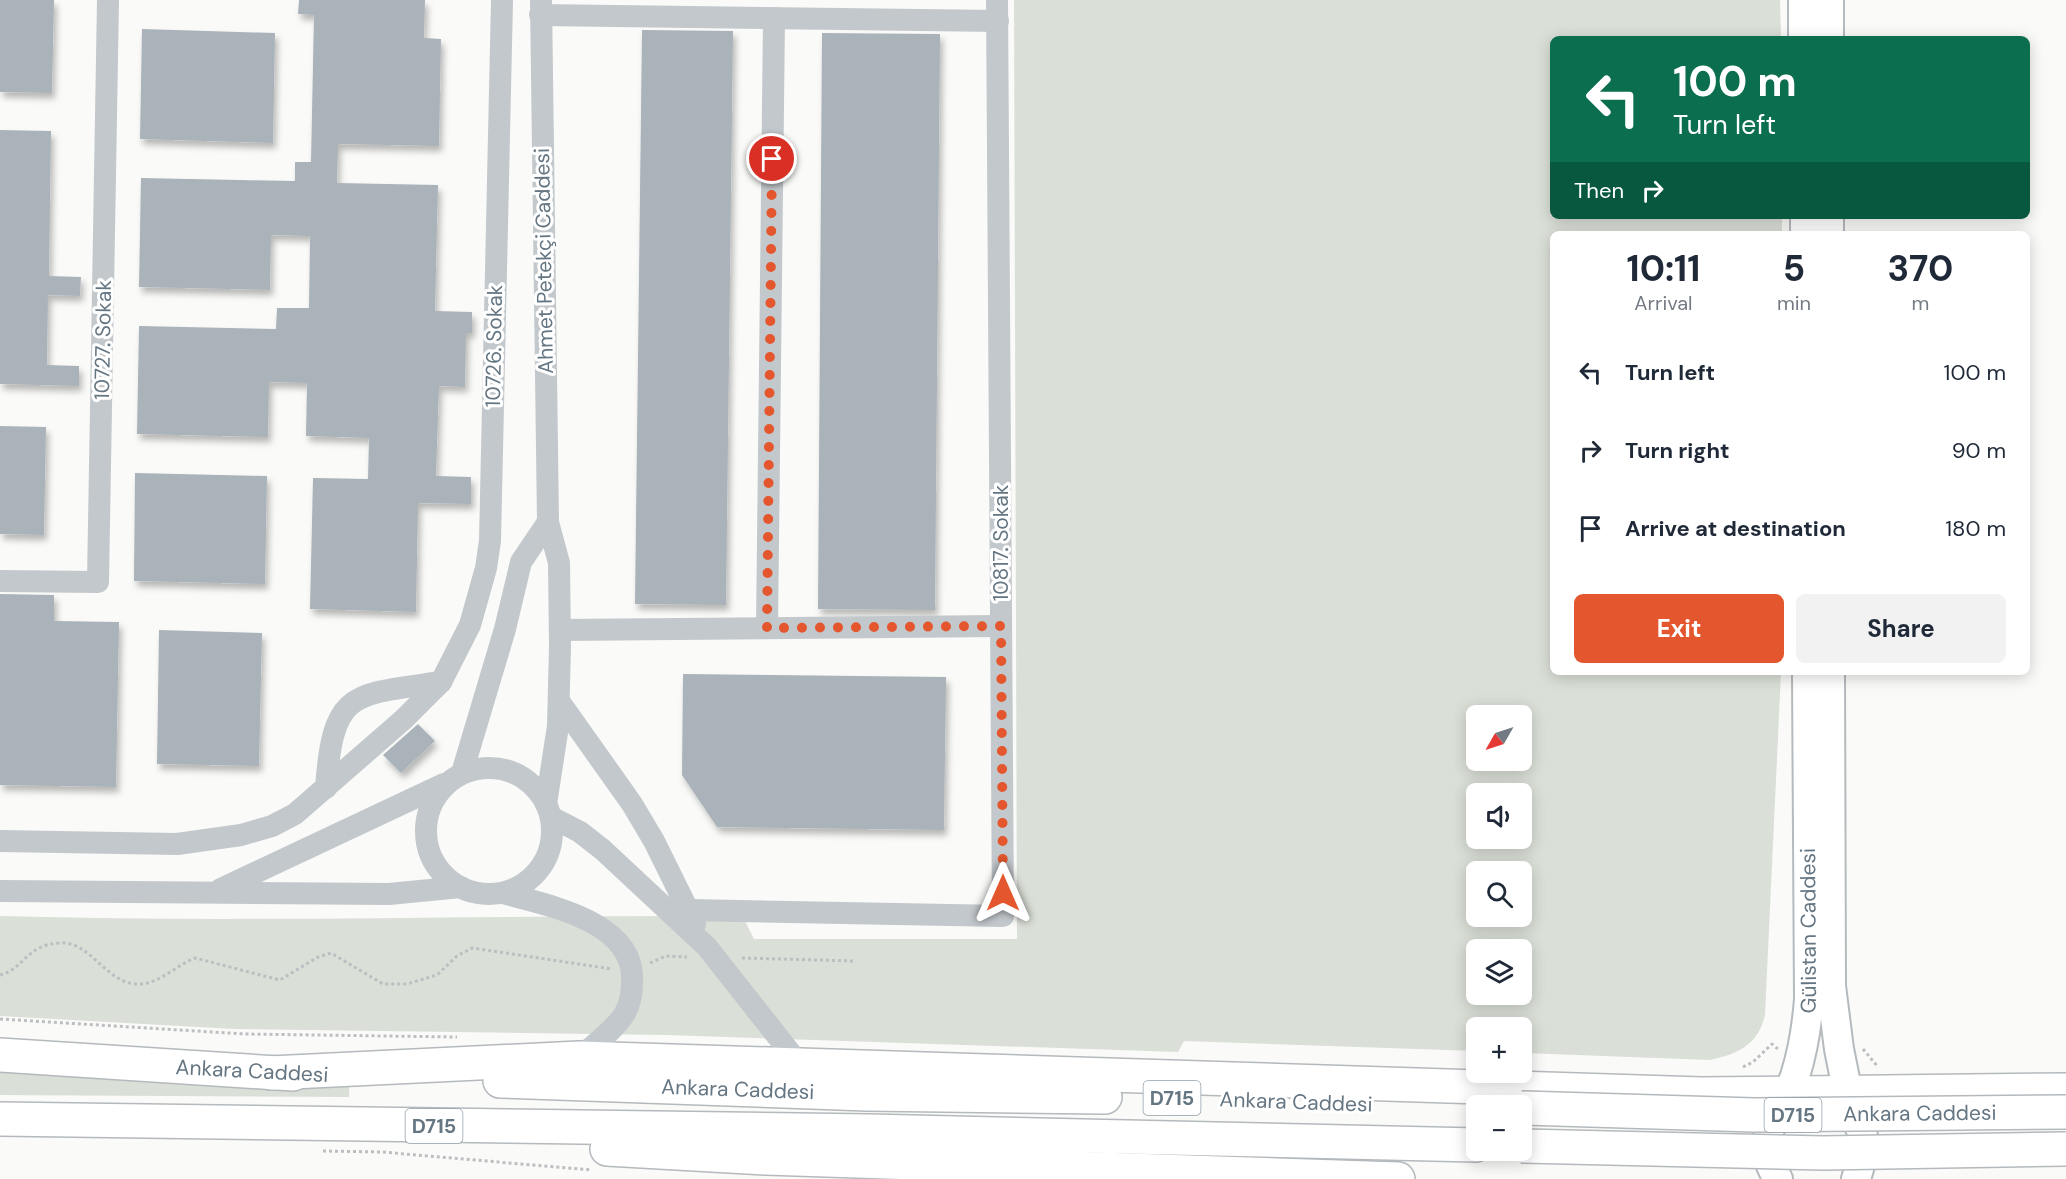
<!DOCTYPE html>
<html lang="en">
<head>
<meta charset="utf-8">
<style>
  :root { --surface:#fff; --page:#f2f2f3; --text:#1f2937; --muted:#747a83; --accent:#e4572e }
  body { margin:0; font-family:"DM Sans",sans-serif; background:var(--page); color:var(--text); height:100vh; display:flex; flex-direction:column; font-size:22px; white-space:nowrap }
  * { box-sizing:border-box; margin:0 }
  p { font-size:20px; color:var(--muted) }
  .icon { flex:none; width:33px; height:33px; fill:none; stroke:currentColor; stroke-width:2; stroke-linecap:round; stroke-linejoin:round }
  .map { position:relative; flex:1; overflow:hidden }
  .drawer { position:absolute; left:1550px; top:231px; width:480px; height:444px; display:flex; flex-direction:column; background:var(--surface); border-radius:9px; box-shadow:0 3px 15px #0003 }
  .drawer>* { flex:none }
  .guide { position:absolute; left:1550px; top:36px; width:480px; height:183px; border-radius:9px; box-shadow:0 3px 15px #0003; background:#0b6e4f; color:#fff; overflow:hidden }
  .needle { width:39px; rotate:231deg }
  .fabs { position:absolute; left:1466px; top:705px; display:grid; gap:12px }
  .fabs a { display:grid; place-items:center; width:66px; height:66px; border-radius:9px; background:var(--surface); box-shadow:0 3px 15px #0003; font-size:30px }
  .pin { position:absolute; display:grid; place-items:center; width:51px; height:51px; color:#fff; margin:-26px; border:3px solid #fff; border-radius:50%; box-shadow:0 2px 6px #0007 }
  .me { position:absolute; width:66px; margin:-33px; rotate:0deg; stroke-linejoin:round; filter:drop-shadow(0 0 4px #0008) }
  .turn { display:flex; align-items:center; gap:21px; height:126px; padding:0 24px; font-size:27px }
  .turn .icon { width:78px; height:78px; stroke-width:2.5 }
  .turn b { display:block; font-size:42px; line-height:51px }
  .then { display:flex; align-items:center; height:57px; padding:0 24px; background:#0003; gap:12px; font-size:22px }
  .eta { display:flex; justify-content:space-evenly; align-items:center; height:102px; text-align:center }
  .eta b { font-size:36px; font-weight:700; line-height:42px }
  .cta { display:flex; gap:12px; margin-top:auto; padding:12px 24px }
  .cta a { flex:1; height:69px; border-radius:9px; background:var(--accent); color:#fff; font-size:24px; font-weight:700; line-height:69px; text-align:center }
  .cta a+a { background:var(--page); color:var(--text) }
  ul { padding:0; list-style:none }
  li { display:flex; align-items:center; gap:18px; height:78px; padding:0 24px }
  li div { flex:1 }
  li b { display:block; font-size:22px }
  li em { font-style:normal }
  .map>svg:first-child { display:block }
  .green { fill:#dadfd7; fill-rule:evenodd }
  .building { fill:#aab3b9; filter:url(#shadow) }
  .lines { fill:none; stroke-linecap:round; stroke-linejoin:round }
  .major-casing { stroke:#b5babe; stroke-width:32 }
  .highway-casing { stroke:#b4b9bd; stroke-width:36 }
  .path { stroke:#bbbfc2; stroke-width:3; stroke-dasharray:3 3; stroke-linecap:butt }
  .minor { stroke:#c3c8cc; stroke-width:22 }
  .major { stroke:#fff; stroke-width:28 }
  .highway { stroke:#fff; stroke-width:33 }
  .highway-bridge-casing { stroke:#b4b9bd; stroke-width:36; stroke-linecap:butt }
  .highway-bridge { stroke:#fff; stroke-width:33 }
  .route { stroke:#e4572e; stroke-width:10; stroke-dasharray:0 18 }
  .labels { text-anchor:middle; stroke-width:6; stroke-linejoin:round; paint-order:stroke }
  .shield { fill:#fff; stroke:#939fa8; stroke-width:1.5 }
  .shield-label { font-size:20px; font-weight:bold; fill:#657683 }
  .street-label { font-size:21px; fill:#657683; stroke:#fff }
</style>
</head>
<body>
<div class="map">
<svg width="2066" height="1179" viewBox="0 0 2066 1179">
  <defs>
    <filter id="shadow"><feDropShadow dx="3" dy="5.5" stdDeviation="3" flood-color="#0004"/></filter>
  </defs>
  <rect width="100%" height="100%" fill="#fafaf8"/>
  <g class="green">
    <path d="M1014,0H1780L1781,39H1552V216H1782V234H1552V672H1781L1765,1015C1758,1045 1738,1054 1710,1060L1521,1053V1028H1476V1051L1184,1041L1178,1052L667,1035L234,1029L0,1016V916C244,923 487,915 731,916L745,921L754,939H1017ZM1476,716H1521V760H1476ZM1476,794H1521V838H1476ZM1476,872H1521V916H1476ZM1476,950H1521V994H1476Z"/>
    <polygon points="0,1059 350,1074 349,1097 0,1095"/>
  </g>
  <g class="building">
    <polygon points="0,0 54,0 52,93 0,92"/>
    <polygon points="299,0 425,0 424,38 441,39 439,146 338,144 337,183 438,185 435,311 472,312 472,333 466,333 465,387 439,386 436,476 471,477 471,504 418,503 416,612 310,609 313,478 368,479 369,438 306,436 307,383 269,382 268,437 137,434 139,326 276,329 277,308 309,308 310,236 271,235 270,290 139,287 141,178 295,181 295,162 311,162 314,15 298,14"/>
    <polygon points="142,29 275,33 273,143 140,139"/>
    <polygon points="642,30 733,31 726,605 635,604"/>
    <polygon points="822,33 940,34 935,610 818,609"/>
    <polygon points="0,130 51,131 49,276 81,277 80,296 48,295 47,365 79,366 79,386 0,384"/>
    <polygon points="0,426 46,427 44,535 0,534"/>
    <polygon points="135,473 267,476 265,584 134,581"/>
    <polygon points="0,594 54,595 54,621 119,622 116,787 0,785"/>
    <polygon points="159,630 262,633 259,766 157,764"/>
    <polygon points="683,674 946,677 944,830 717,827 682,775"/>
    <polygon points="418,724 435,741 401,773 383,755"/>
  </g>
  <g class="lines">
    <defs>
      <g id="major">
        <polyline points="1803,0 1803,39"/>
        <polyline points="1829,0 1829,39"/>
        <polyline points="1805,216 1805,234"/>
        <polyline points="1829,216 1829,234"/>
        <polyline points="1830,672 1831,986 1839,1049 1848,1094 1863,1136 1861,1162 1856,1179"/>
        <path id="s1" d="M1778,1179C1750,1135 1782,1114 1795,1076C1803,1051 1807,1025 1809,999L1807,672"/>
      </g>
      <g id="highway">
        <polyline points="0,1055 293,1074"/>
        <polyline points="271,1073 579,1058 1701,1094 2066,1090"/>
        <path id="s2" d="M500,1081L867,1094L1105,1097"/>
        <polyline points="0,1119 869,1131 1476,1145"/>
        <polyline points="607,1149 766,1158 1398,1179"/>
      </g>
    </defs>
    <use href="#major" class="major-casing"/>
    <use href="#highway" class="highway-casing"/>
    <g class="path">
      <polyline points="742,958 854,961"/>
      <polyline points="650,963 666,956 687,957"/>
      <path d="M0,975C24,969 26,945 59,943C91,940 107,986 140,984C160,983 177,965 195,958L280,980L318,957L331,953L383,984H407L437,975L457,956L472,948L612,969"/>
      <polyline points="0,1019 245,1034 457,1037"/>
      <polyline points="1863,1049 1878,1067"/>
      <polyline points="1743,1067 1753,1062 1772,1044 1779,1050"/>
      <polyline points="323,1151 382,1152 591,1170"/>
    </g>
    <g class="minor">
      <polyline points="541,0 548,522 559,563 560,646 558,726 546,804"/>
      <polyline points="540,15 998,21"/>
      <polyline points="0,581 98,582 108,0"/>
      <polyline points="767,628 774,18"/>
      <polyline points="560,630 1001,626"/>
      <polyline points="559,701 632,804 654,841 695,924"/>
      <circle cx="489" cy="831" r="63"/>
      <polyline points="462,773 505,629 521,562 548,522"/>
      <path d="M326,788C333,690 351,695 441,682"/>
      <polyline points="551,817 580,832 603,850 707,947 800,1065"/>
      <polyline points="0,841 177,844 241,835 272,826 295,814 404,719 441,682 470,625 486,568 490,541 502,0"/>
      <polyline points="221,889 444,784"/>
      <polyline points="0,891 389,894 461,887"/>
      <path d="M503,893C546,905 636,921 632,982C632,992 630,1004 625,1013C615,1030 593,1045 579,1058"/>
      <polyline points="689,910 1003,916 997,0"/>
    </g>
    <use href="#major" class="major"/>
    <use href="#highway" class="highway"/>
    <defs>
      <g id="highway-bridge">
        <path id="s3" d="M1521,1108L1754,1115L2066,1112"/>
        <polyline points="1521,1146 1824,1153 2066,1149"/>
      </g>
    </defs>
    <use href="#highway-bridge" class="highway-bridge-casing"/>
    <use href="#highway-bridge" class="highway-bridge"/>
  </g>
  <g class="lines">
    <polyline class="route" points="772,159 767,628 1001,626 1003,893"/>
  </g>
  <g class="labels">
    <g class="shield">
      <rect x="1143.5" y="1081" width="57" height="34" rx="4.5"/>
      <rect x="1764.5" y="1098" width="57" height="34" rx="4.5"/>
      <rect x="405.5" y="1109" width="57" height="34" rx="4.5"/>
    </g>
    <g class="shield-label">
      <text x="1172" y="1105">D715</text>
      <text x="1793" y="1122">D715</text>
      <text x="434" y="1133">D715</text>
    </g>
    <g class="street-label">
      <text transform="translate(544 261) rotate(-91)" y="7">Ahmet Petekçi Caddesi</text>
      <text transform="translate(103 340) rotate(-89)" y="7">10727. Sokak</text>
      <text transform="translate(494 346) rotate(-89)" y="7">10726. Sokak</text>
      <text transform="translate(1001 543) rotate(-90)" y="7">10817. Sokak</text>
      <text dy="7" stroke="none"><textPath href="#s1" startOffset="258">Gülistan Caddesi</textPath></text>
      <text transform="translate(252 1071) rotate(3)" y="7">Ankara Caddesi</text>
      <text dy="7" stroke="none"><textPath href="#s2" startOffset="238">Ankara Caddesi</textPath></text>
      <text transform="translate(1296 1102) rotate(2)" y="7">Ankara Caddesi</text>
      <text dy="7" stroke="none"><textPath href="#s3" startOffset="399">Ankara Caddesi</textPath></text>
    </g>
  </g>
</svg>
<div class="fabs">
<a><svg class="needle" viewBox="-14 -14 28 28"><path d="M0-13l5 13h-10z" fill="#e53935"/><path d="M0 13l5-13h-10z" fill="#747a83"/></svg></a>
<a><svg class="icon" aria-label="sound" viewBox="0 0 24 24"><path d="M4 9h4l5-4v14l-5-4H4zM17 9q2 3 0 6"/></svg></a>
<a><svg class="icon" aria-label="search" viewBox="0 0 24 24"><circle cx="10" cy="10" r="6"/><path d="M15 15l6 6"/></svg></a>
<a><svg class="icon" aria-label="layers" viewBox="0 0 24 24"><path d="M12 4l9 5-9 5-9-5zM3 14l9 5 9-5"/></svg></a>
<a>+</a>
<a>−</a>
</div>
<div class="pin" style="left:772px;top:159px;background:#d93025"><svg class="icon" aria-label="arrive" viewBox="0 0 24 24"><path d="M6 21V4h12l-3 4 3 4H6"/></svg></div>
<svg class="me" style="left:1003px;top:893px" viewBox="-20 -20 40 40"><path d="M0-17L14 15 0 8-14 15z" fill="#e4572e" stroke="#fff" stroke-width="4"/></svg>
<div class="guide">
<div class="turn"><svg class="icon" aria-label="left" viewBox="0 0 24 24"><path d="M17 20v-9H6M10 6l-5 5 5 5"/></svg><div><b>100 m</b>Turn left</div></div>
<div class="then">Then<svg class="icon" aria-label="right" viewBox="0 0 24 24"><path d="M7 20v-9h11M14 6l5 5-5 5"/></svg></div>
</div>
<section class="drawer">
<div class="eta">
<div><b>10:11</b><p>Arrival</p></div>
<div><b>5</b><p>min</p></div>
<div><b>370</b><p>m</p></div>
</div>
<ul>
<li><svg class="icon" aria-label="left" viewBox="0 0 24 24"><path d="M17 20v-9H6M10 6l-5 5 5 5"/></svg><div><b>Turn left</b></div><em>100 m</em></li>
<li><svg class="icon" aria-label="right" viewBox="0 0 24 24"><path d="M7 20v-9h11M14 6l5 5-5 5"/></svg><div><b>Turn right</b></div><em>90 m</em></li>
<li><svg class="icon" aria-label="arrive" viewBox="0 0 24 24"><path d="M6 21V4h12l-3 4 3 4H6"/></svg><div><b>Arrive at destination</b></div><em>180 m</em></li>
</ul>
<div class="cta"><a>Exit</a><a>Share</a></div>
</section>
</div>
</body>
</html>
